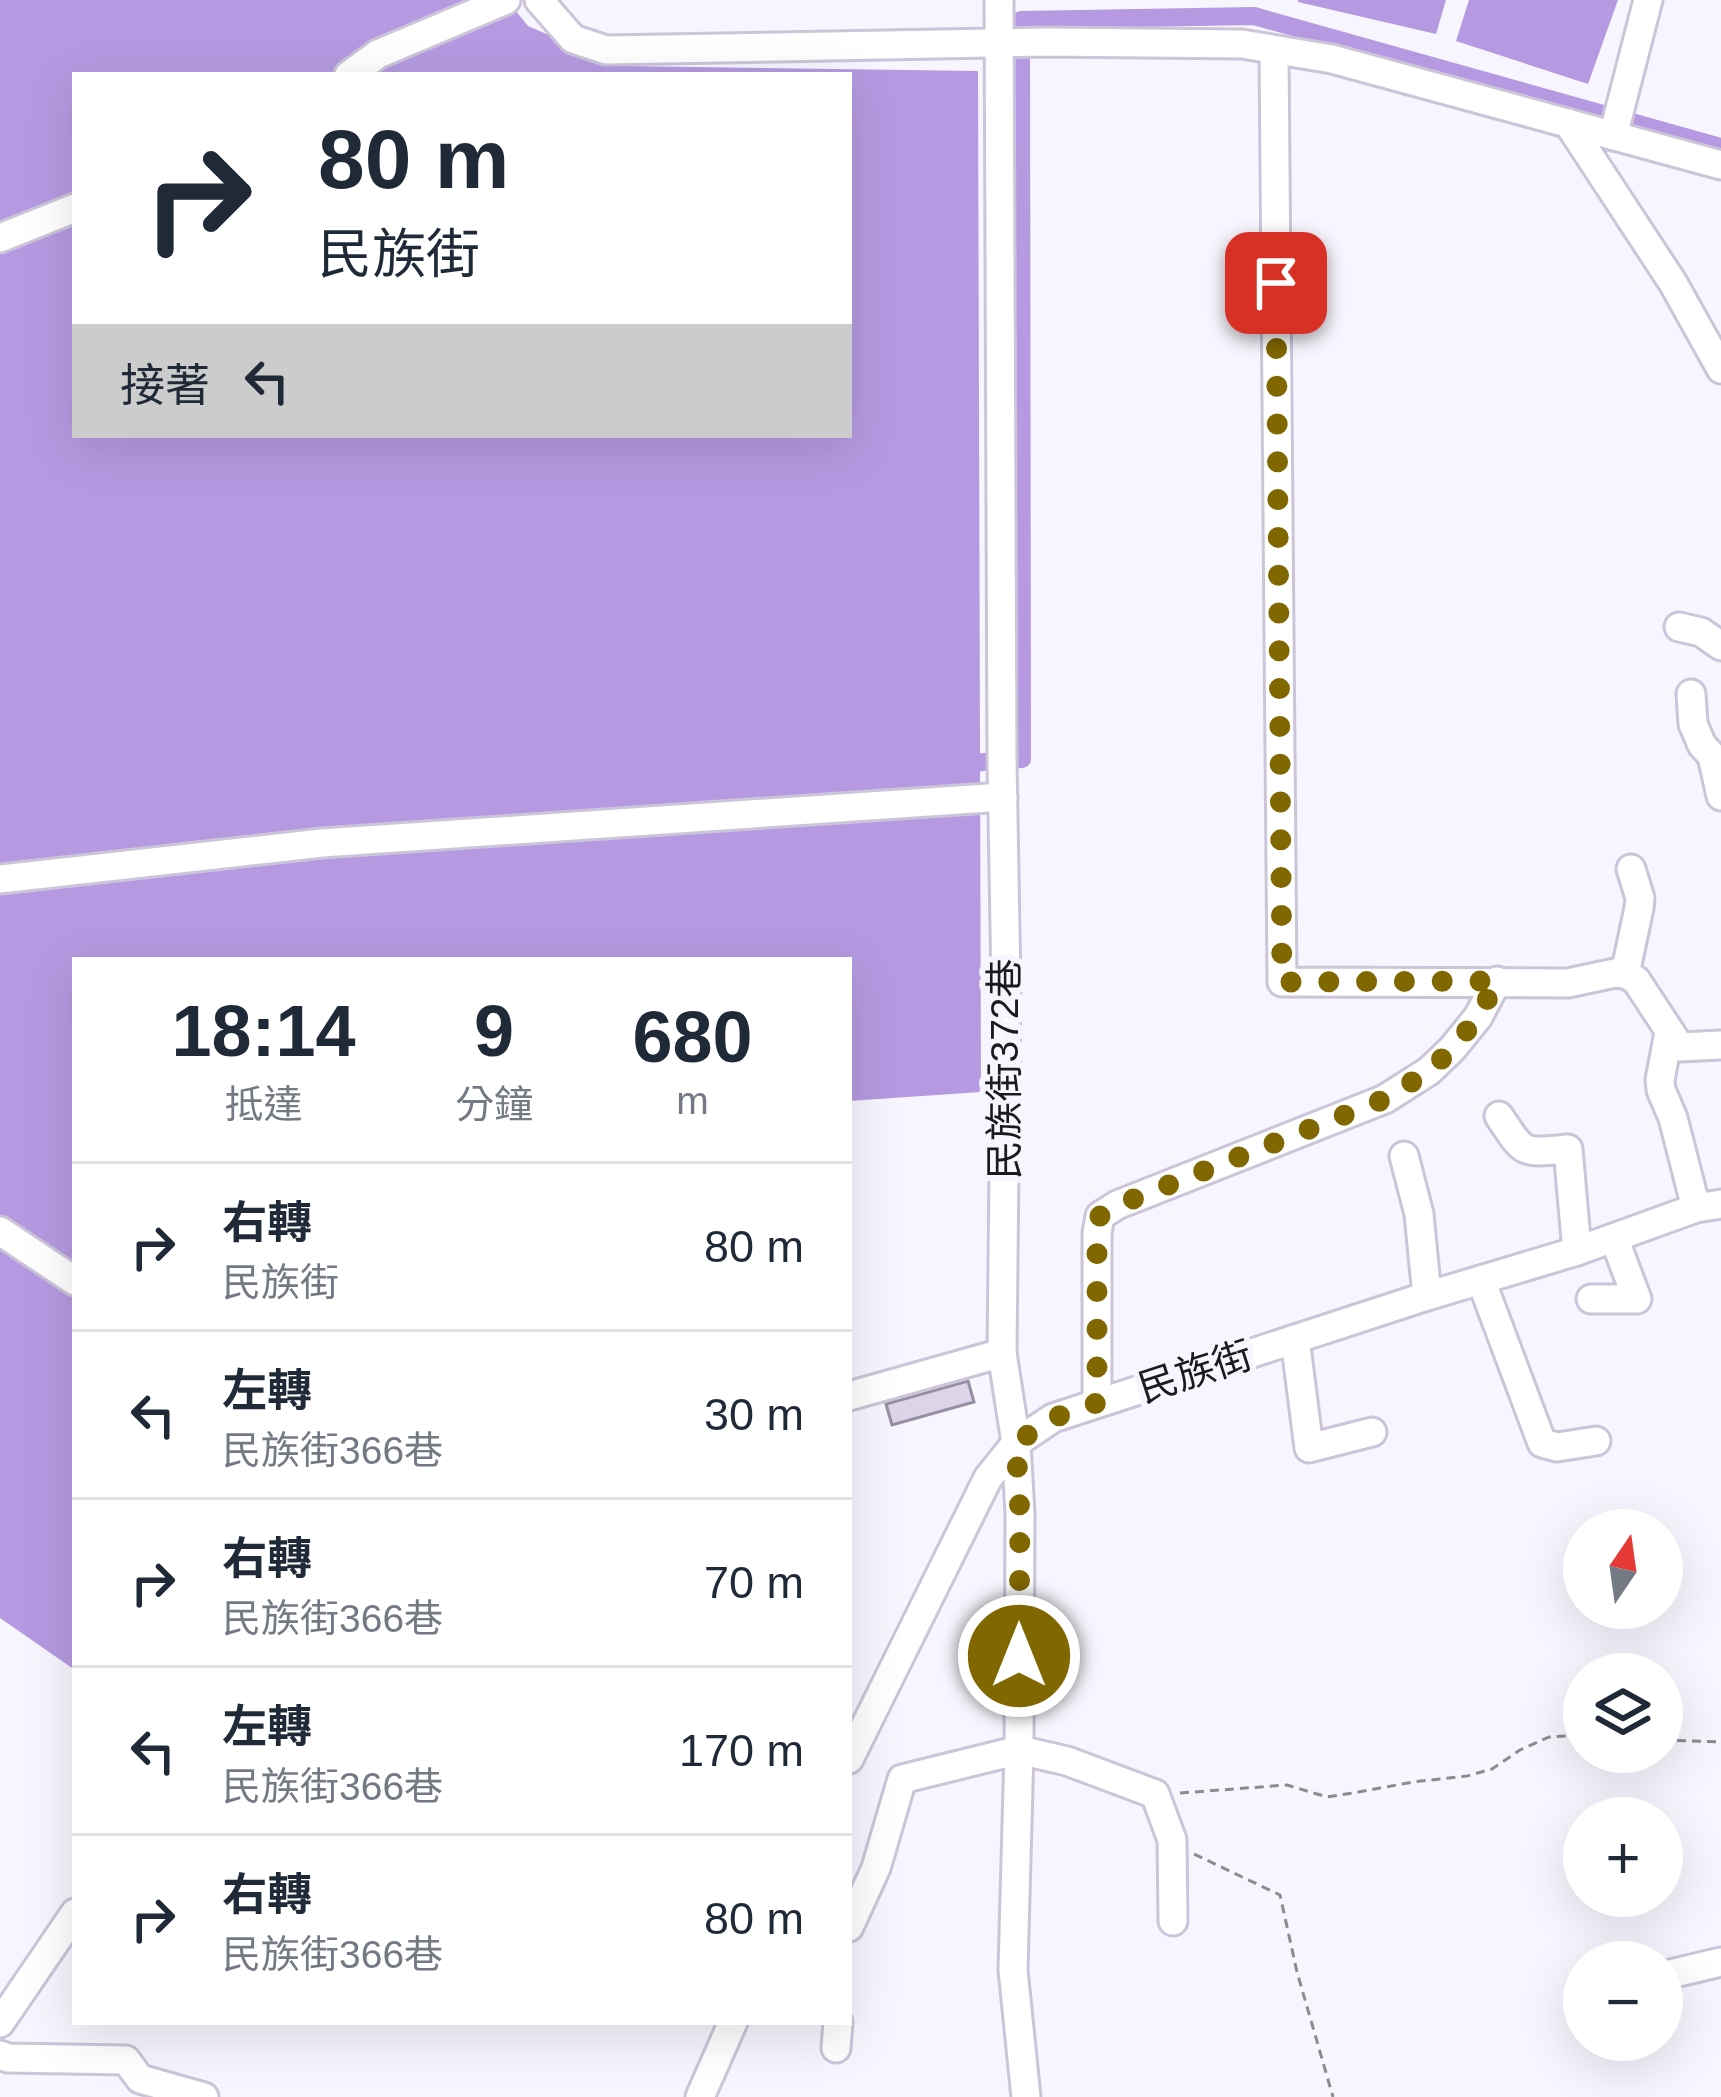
<!DOCTYPE html>
<html lang="zh-TW">
<head>
<meta charset="utf-8">
<style>
  :root { --surface:#fff; --page:#f2f2f3; --text:#1f2937; --muted:#747a83; --line:#e0e1e3 }
  body { margin:0; font-family:Helvetica,"Noto Sans TC",sans-serif; background:var(--page); color:var(--text); height:100vh; display:flex; flex-direction:column; font-size:45px; white-space:nowrap }
  * { box-sizing:border-box; margin:0 }
  p { font-size:39px; color:var(--muted) }
  .icon { flex:none; width:66px; height:66px; fill:none; stroke:currentColor; stroke-width:2; stroke-linecap:round; stroke-linejoin:round }
  .map { position:relative; flex:1; overflow:hidden }
  .side { position:absolute; left:72px; top:957px; width:780px; height:1068px; display:flex; flex-direction:column; background:var(--surface); border-radius:0px; box-shadow:0 12px 48px #0002 }
  .side>* { flex:none }
  .guide { position:absolute; left:72px; top:72px; width:780px; height:366px; border-radius:0px; box-shadow:0 12px 48px #0002; background:#fff; color:var(--text); overflow:hidden }
  .needle { width:78px; rotate:13deg }
  .fabs { position:absolute; left:1563px; top:1509px; display:grid; gap:24px }
  .fabs a { display:grid; place-items:center; width:120px; height:120px; border-radius:50%; background:var(--surface); box-shadow:0 12px 48px #0002; font-size:60px }
  .pin { position:absolute; display:grid; place-items:center; width:102px; height:102px; color:#fff; margin:-51px; border-radius:24px; box-shadow:0 6px 18px #0006 }
  .me { position:absolute; width:132px; margin:-66px; rotate:0deg; stroke-linejoin:round; filter:drop-shadow(0 0 9px #0008) }
  .turn { display:flex; align-items:center; gap:42px; height:252px; padding:0 48px; font-size:54px }
  .turn .icon { width:156px; height:156px; stroke-width:2.5 }
  .turn b { display:block; font-size:84px; line-height:102px }
  .then { display:flex; align-items:center; height:114px; padding:0 48px; background:#0003; gap:24px; font-size:45px }
  .eta { display:flex; justify-content:space-evenly; align-items:center; height:204px; text-align:center }
  .eta b { font-size:72px; font-weight:600; line-height:84px }
  ul { padding:0; list-style:none }
  li { display:flex; align-items:center; gap:36px; height:168px; padding:0 48px; border-top:3px solid var(--line) }
  li div { flex:1 }
  li b { display:block; font-size:45px }
  li em { font-style:normal }
  .map>svg:first-child { display:block }
  .water { fill:#b59ae1; fill-rule:evenodd }
  .lines { fill:none; stroke-linecap:round; stroke-linejoin:round }
  .canal { stroke:#b59ae1; stroke-width:18 }
  .building { fill:#dcd5e9; stroke:#968fa2; stroke-width:3 }
  .minor-casing { stroke:#ccc5d9; stroke-width:33 }
  .path { stroke:#8d8b92; stroke-width:3; stroke-dasharray:9 6; stroke-linecap:butt }
  .minor { stroke:#fff; stroke-width:27 }
  .route { stroke:#816700; stroke-width:21; stroke-dasharray:0 37.8 }
  .labels { text-anchor:middle; stroke-width:12; stroke-linejoin:round; paint-order:stroke }
  .street-label { font-size:39px; fill:#1c1920; stroke:#f7f5fd }
</style>
</head>
<body>
<div class="map">
<svg width="1721" height="2097" viewBox="0 0 1721 2097">
  <rect width="100%" height="100%" fill="#f7f5fd"/>
  <g class="water">
    <path d="M0,0H507L528,26L621,66L978,71L981,1092L849,1101V960H75V1670L0,1618ZM75,75H849V435H75Z"/>
    <polygon points="1298,0 1446,0 1436,34 1298,2"/>
    <polygon points="1469,0 1618,0 1588,84 1456,41"/>
  </g>
  <g class="lines">
    <polyline class="canal" points="960,764 1022,759 1021,20 1254,16 1721,147"/>
  </g>
  <polygon class="building" points="968,1381 974,1402 892,1425 886,1404"/>
  <g class="lines">
    <defs>
      <g id="minor">
        <polyline points="539,0 573,39 606,50 1048,42 1242,44 1332,59 1721,165"/>
        <polyline points="999,0 1002,760 1006,985 1002,1353 1016,1443 1020,1514 1019,1750 1013,1970 1026,2097"/>
        <polyline points="1274,50 1282,982 1568,983 1615,973 1625,974 1636,980 1680,1047 1721,1045"/>
        <polyline points="349,75 378,54 506,0"/>
        <polyline points="1568,123 1673,283 1721,369"/>
        <polyline points="1613,136 1648,0"/>
        <polyline points="0,238 75,208"/>
        <polyline points="1679,627 1701,632 1721,646"/>
        <polyline points="1691,694 1693,724 1702,745 1712,756 1721,796"/>
        <polyline points="0,879 322,843 1003,797"/>
        <polyline points="1625,974 1639,908 1640,898 1631,869"/>
        <polyline points="1669,1032 1660,1080 1661,1090 1673,1118 1696,1208"/>
        <path d="M1499,1116C1525,1155 1521,1153 1568,1149L1577,1251"/>
        <polyline points="1404,1156 1419,1214 1427,1296"/>
        <polyline points="0,1231 75,1281"/>
        <polyline points="1481,1280 1542,1443 1557,1447 1596,1441"/>
        <polyline points="1591,1299 1637,1299 1614,1238"/>
        <polyline points="1295,1339 1309,1448 1372,1432"/>
        <polyline points="849,1396 1002,1353"/>
        <polyline points="1097,1403 1097,1233 1100,1216 1117,1205 1385,1099 1429,1071 1452,1049 1478,1017 1497,981"/>
        <polyline points="849,1759 988,1478 1016,1443 1053,1418 1427,1296 1577,1251 1696,1208 1721,1204"/>
        <polyline points="849,1927 876,1868 902,1779 1019,1750 1067,1761 1155,1794 1172,1840 1173,1921"/>
        <polyline points="1662,1976 1721,1962"/>
        <polyline points="0,2023 75,1913"/>
        <polyline points="836,2048 838,2022"/>
        <polyline points="0,2055 8,2058 126,2060 140,2079 204,2097"/>
        <polyline points="700,2097 733,2022"/>
      </g>
    </defs>
    <use href="#minor" class="minor-casing"/>
    <g class="path">
      <polyline points="1662,1740 1721,1742"/>
      <polyline points="1180,1793 1287,1785 1327,1797 1353,1793 1413,1782 1467,1776 1492,1769 1520,1750 1549,1737 1584,1735"/>
      <polyline points="1194,1854 1280,1895 1297,1972 1333,2097"/>
    </g>
    <use href="#minor" class="minor"/>
  </g>
  <g class="lines">
    <polyline class="route" points="1019,1656 1020,1514 1016,1443 1053,1418 1097,1403 1097,1233 1100,1216 1118,1205 1385,1099 1429,1071 1452,1049 1478,1017 1497,981 1282,982 1276,283"/>
  </g>
  <g class="labels">
    <g class="street-label">
      <text transform="translate(1004 1069) rotate(-90)" y="14">民族街372巷</text>
      <text transform="translate(1195 1371) rotate(-18)" y="14">民族街</text>
    </g>
  </g>
</svg>
<div class="fabs">
<a><svg class="needle" viewBox="-14 -14 28 28"><path d="M0-13l5 13h-10z" fill="#e53935"/><path d="M0 13l5-13h-10z" fill="#747a83"/></svg></a>
<a><svg class="icon" aria-label="layers" viewBox="0 0 24 24"><path d="M12 4l9 5-9 5-9-5zM3 14l9 5 9-5"/></svg></a>
<a>+</a>
<a>−</a>
</div>
<div class="pin" style="left:1276px;top:283px;background:#d93025"><svg class="icon" aria-label="arrive" viewBox="0 0 24 24"><path d="M6 21V4h12l-3 4 3 4H6"/></svg></div>
<svg class="me" style="left:1019px;top:1656px" viewBox="-20 -20 40 40"><circle r="17" fill="#816700" stroke="#fff" stroke-width="3"/><path d="M0-11L8 9 0 5-8 9z" fill="#fff"/></svg>
<div class="guide">
<div class="turn"><svg class="icon" aria-label="right" viewBox="0 0 24 24"><path d="M7 20v-9h11M14 6l5 5-5 5"/></svg><div><b>80 m</b>民族街</div></div>
<div class="then">接著<svg class="icon" aria-label="left" viewBox="0 0 24 24"><path d="M17 20v-9H6M10 6l-5 5 5 5"/></svg></div>
</div>
<section class="side">
<div class="eta">
<div><b>18:14</b><p>抵達</p></div>
<div><b>9</b><p>分鐘</p></div>
<div><b>680</b><p>m</p></div>
</div>
<ul>
<li><svg class="icon" aria-label="right" viewBox="0 0 24 24"><path d="M7 20v-9h11M14 6l5 5-5 5"/></svg><div><b>右轉</b><p>民族街</p></div><em>80 m</em></li>
<li><svg class="icon" aria-label="left" viewBox="0 0 24 24"><path d="M17 20v-9H6M10 6l-5 5 5 5"/></svg><div><b>左轉</b><p>民族街366巷</p></div><em>30 m</em></li>
<li><svg class="icon" aria-label="right" viewBox="0 0 24 24"><path d="M7 20v-9h11M14 6l5 5-5 5"/></svg><div><b>右轉</b><p>民族街366巷</p></div><em>70 m</em></li>
<li><svg class="icon" aria-label="left" viewBox="0 0 24 24"><path d="M17 20v-9H6M10 6l-5 5 5 5"/></svg><div><b>左轉</b><p>民族街366巷</p></div><em>170 m</em></li>
<li><svg class="icon" aria-label="right" viewBox="0 0 24 24"><path d="M7 20v-9h11M14 6l5 5-5 5"/></svg><div><b>右轉</b><p>民族街366巷</p></div><em>80 m</em></li>
</ul>
</section>
</div>
</body>
</html>
